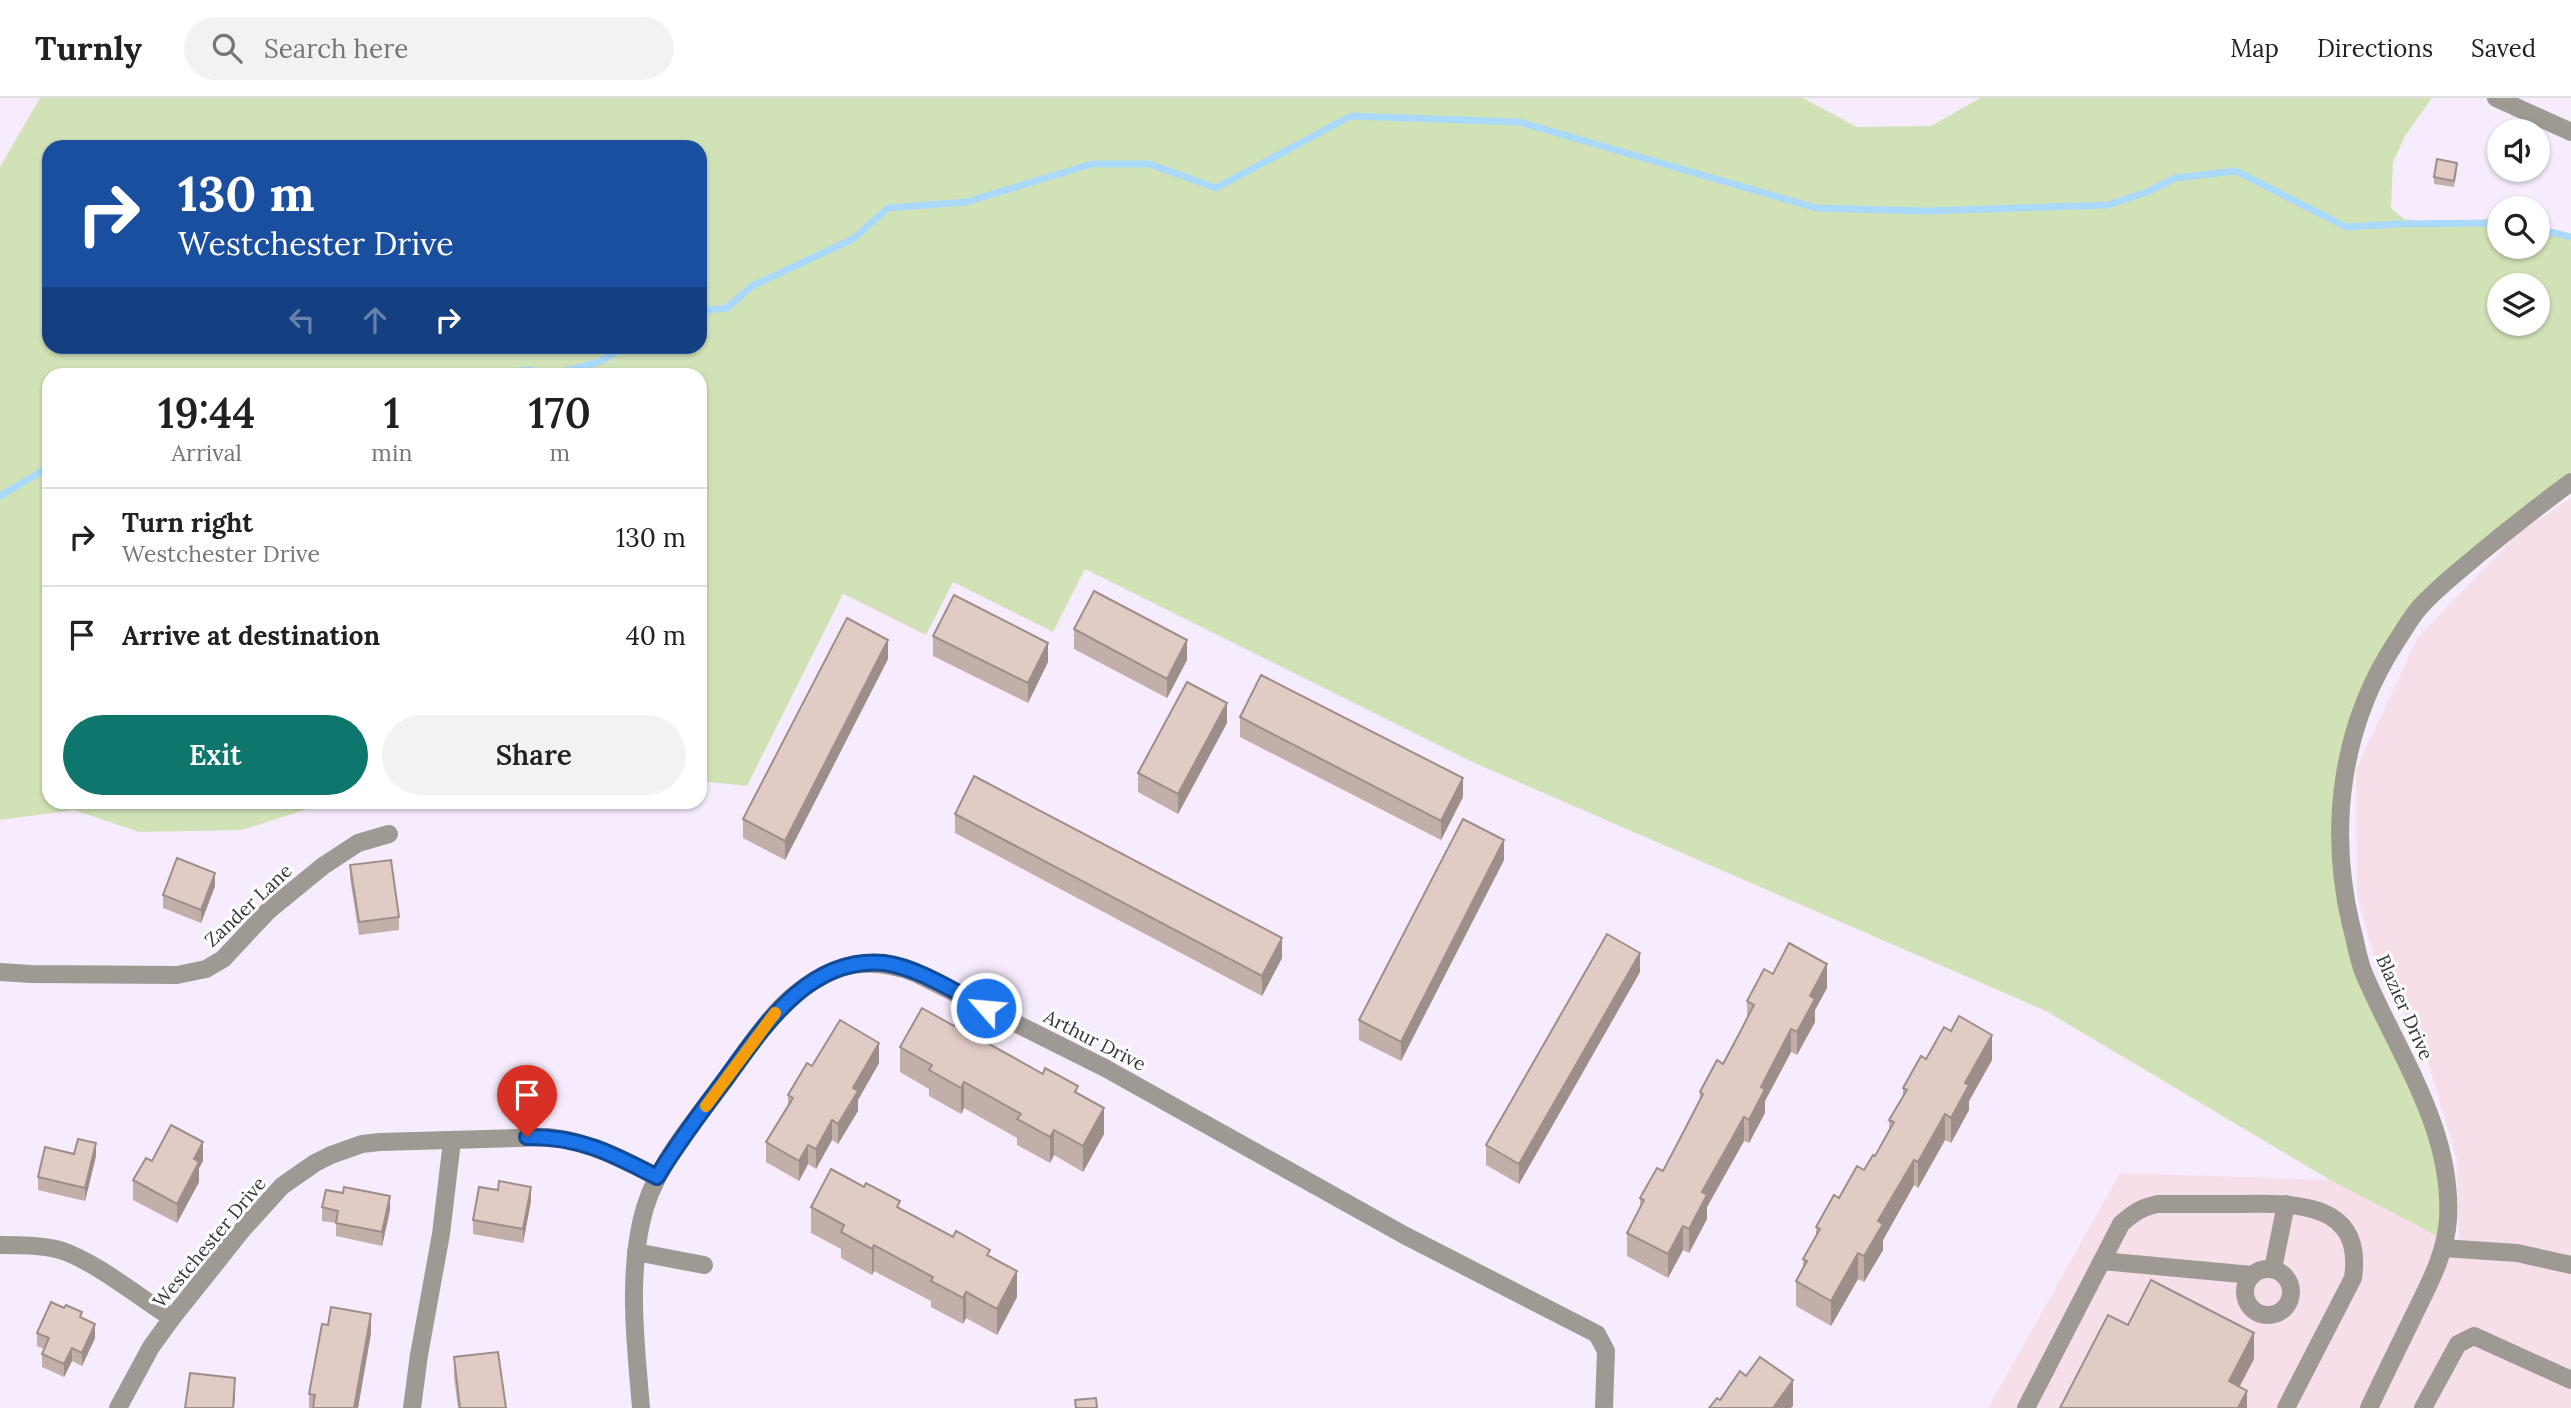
<!DOCTYPE html>
<html lang="en">
<head>
<meta charset="utf-8">
<style>
  :root { --surface:#fff; --page:#f2f2f2; --text:#202124; --muted:#757577; --line:#e0e0e0; --accent:#0f766e }
  body { margin:0; font-family:Lora,serif; background:var(--page); color:var(--text); height:100vh; display:flex; flex-direction:column; font-size:26px; white-space:nowrap }
  * { box-sizing:border-box; margin:0 }
  p { font-size:23px; color:var(--muted) }
  .icon { flex:none; width:38px; height:38px; fill:none; stroke:currentColor; stroke-width:2; stroke-linecap:round; stroke-linejoin:round }
  .map { position:relative; flex:1; overflow:hidden }
  .side { position:absolute; left:42px; top:270px; width:665px; height:441px; display:flex; flex-direction:column; background:var(--surface); border-radius:21px; box-shadow:0 2px 5px #0004 }
  .side>* { flex:none }
  .guide { position:absolute; left:42px; top:42px; width:665px; height:214px; border-radius:21px; box-shadow:0 2px 5px #0004; background:#1a4fa0; color:#fff; overflow:hidden }
  .controls { position:absolute; left:2487px; top:21px; display:grid; gap:14px }
  .controls a { display:grid; place-items:center; width:63px; height:63px; border-radius:50%; background:var(--surface); box-shadow:0 2px 5px #0004; font-size:35px }
  .pin { position:absolute; display:grid; place-items:center; width:60px; height:60px; color:#fff; margin:-72px -30px; border-radius:50% 50% 50% 0; rotate:-45deg; box-shadow:0 0 7px #0007 }
  .pin .icon { rotate:45deg }
  .me { position:absolute; width:77px; margin:-38px; rotate:297deg; stroke-linejoin:round; filter:drop-shadow(0 0 5px #0008) }
  .turn { display:flex; align-items:center; gap:24px; height:147px; padding:0 21px; font-size:32px }
  .turn .icon { width:91px; height:91px; stroke-width:2.5 }
  .turn b { display:block; font-size:49px; line-height:60px }
  .lanes { display:flex; align-items:center; height:66px; padding:0 21px; background:#0003; justify-content:center; gap:35px; direction:ltr }
  .lanes .off { opacity:.35 }
  .eta { display:flex; justify-content:space-evenly; align-items:center; height:119px; text-align:center }
  .eta b { font-size:42px; font-weight:600; line-height:49px }
  .button { display:flex; gap:14px; margin-top:auto; padding:14px 21px }
  .button a { flex:1; height:80px; border-radius:42px; background:var(--accent); color:#fff; font-size:28px; font-weight:600; line-height:80px; text-align:center }
  .button a+a { background:var(--page); color:var(--text) }
  ul { padding:0; list-style:none }
  li { display:flex; align-items:center; gap:21px; height:98px; padding:0 21px; border-top:2px solid var(--line) }
  li div { flex:1 }
  li b { display:block; font-size:26px }
  li em { font-style:normal }
  header { display:flex; align-items:center; gap:42px; box-sizing:border-box; height:98px; padding:0 35px; background:var(--surface); border-bottom:2px solid var(--line) }
  header strong { font-size:33px }
  nav { display:flex; gap:38px; margin-inline-start:auto; font-size:24px }
  .search { width:490px; height:63px; background:var(--page); display:flex; align-items:center; gap:18px; box-sizing:border-box; padding:0 24px; border-radius:38px; color:var(--muted); font-size:26px }
  .map>svg:first-child { display:block }
  .commercial { fill:#f7dfea }
  .green { fill:#d1e2b7; fill-rule:evenodd }
  .lines { fill:none; stroke-linecap:round; stroke-linejoin:round }
  .stream { stroke:#abd9fa; stroke-width:7 }
  .minor { stroke:#9e9992; stroke-width:18 }
  .wall { fill:#c2afa9 }
  .shaded-wall { fill:#9e8e8a }
  .building { fill:#e1cbc5; stroke:#9e8e8a; stroke-width:2 }
  .route-casing { stroke:#114b97; stroke-width:18 }
  .route { stroke:#1a73e8; stroke-width:12 }
  .slow { stroke:#f59e0b; stroke-width:12 }
  .labels { text-anchor:middle; stroke-width:6; stroke-linejoin:round; paint-order:stroke }
  .street-label { font-size:19px; fill:#39343b; stroke:#fefefe }
</style>
</head>
<body>
<header>
<strong>Turnly</strong>
<div class="search"><svg class="icon" aria-label="search" viewBox="0 0 24 24"><circle cx="10" cy="10" r="6"/><path d="M15 15l6 6"/></svg>Search here</div>
<nav><a>Map</a><a>Directions</a><a>Saved</a></nav>
</header>
<div class="map">
<svg width="2571" height="1310" viewBox="0 0 2571 1310">
  <rect width="100%" height="100%" fill="#f7ecfd"/>
  <polygon class="commercial" points="2571,400 2571,1310 1988,1310 2120,1075 2330,1082 2459,1149 2457,1062 2425,954 2375,861 2357,798 2356,671 2418,539 2517,436"/>
  <path class="green" d="M40,0H1803L1857,29L1931,28L1980,0H2432L2405,38L2393,64L2391,110L2404,121L2451,127L2499,119V149H2538V128L2571,137V384L2442,486L2386,560L2340,713L2364,875L2436,1030L2445,1142L2330,1082L2046,913L1470,663L1085,471L1053,534L953,484L926,537L843,496L747,688L700,683V276H49V704H329L242,732L139,734L74,712L0,722V69ZM49,49H700V248H49ZM2499,187H2538V226H2499Z"/>
  <g class="lines">
    <g class="stream">
      <polyline points="2538,131 2571,139"/>
      <polyline points="700,213 727,210 752,188 853,141 888,110 966,104 1092,66 1149,66 1216,90 1351,18 1519,24 1816,110 1927,113 2108,107 2147,94 2175,80 2236,73 2346,129 2397,126 2499,125"/>
      <polyline points="504,276 526,272 555,276 599,264 627,248"/>
      <polyline points="0,398 49,369"/>
    </g>
    <g class="minor">
      <polyline points="2496,0 2571,34"/>
      <polyline points="0,874 31,876 177,877 206,871 223,861 268,813 323,768 358,745 389,736"/>
      <path d="M0,1147C20,1147 41,1147 60,1152C95,1163 140,1200 172,1220"/>
      <polyline points="2443,1150 2517,1155 2571,1167"/>
      <polyline points="636,1154 704,1167"/>
      <polyline points="2102,1163 2252,1177"/>
      <circle cx="2268" cy="1194" r="23"/>
      <polyline points="2273,1171 2286,1106"/>
      <path d="M118,1310L151,1249L172,1220L243,1131L282,1088L315,1065L331,1057L362,1046L380,1044L548,1039C588,1043 622,1061 657,1079"/>
      <polyline points="412,1310 419,1257 441,1136 452,1043"/>
      <path d="M641,1310C636,1249 628,1186 641,1125C652,1071 691,1028 723,985C742,959 759,932 781,909C794,895 811,884 828,875C857,861 886,864 915,875L1105,970L1404,1137L1597,1236L1606,1253L1604,1310"/>
      <path d="M2026,1310L2121,1126C2133,1115 2142,1109 2158,1106C2186,1106 2213,1106 2241,1106C2296,1105 2364,1104 2353,1180L2286,1310"/>
      <path d="M2369,1310C2383,1280 2398,1250 2413,1219C2428,1188 2446,1156 2448,1121C2453,1032 2399,957 2365,878C2358,863 2356,844 2351,827C2328,730 2341,628 2396,544C2404,532 2411,519 2420,509C2438,489 2459,473 2479,456C2509,431 2540,407 2571,384"/>
      <polyline points="2423,1310 2458,1246 2474,1238 2571,1282"/>
    </g>
  </g>
  <g class="wall">
    <polygon points="2457,72 2454,89 2434,86 2434,79"/>
    <polygon points="1074,531 1187,562 1167,600 1074,551"/>
    <polygon points="933,538 1048,564 1028,605 933,558"/>
    <polygon points="888,561 785,762 743,740 743,721"/>
    <polygon points="1240,619 1463,699 1441,742 1240,639"/>
    <polygon points="1227,625 1178,716 1138,694 1138,675"/>
    <polygon points="955,716 1282,860 1262,898 955,735"/>
    <polygon points="1504,762 1401,963 1359,942 1359,922"/>
    <polygon points="350,767 399,819 399,832 359,837 350,780"/>
    <polygon points="215,788 201,825 163,810 163,797"/>
    <polygon points="1640,874 1519,1086 1486,1067 1486,1047"/>
    <polygon points="1773,876 1827,890 1815,912 1815,924 1797,957 1791,954 1765,1003 1765,1015 1749,1045 1744,1043 1707,1109 1707,1121 1689,1155 1683,1152 1668,1180 1627,1158 1627,1135 1640,1109 1640,1100 1663,1073 1700,1002 1700,994 1723,966 1747,921 1747,903"/>
    <polygon points="954,928 986,944 1078,995 1104,1036 1083,1074 1054,1057 1050,1065 1017,1047 1017,1040 964,1010 961,1016 929,998 929,991 900,974 900,949"/>
    <polygon points="1951,933 1992,962 1969,1003 1969,1012 1951,1045 1945,1042 1918,1090 1914,1087 1883,1142 1883,1152 1864,1184 1858,1181 1831,1228 1796,1208 1796,1183 1803,1171 1803,1161 1816,1138 1816,1129 1875,1058 1889,1032 1889,1022 1903,999 1903,990 1926,961"/>
    <polygon points="879,965 858,1002 858,1013 838,1046 832,1042 816,1071 808,1066 799,1083 766,1064 766,1044 788,1007 788,997 812,968"/>
    <polygon points="74,1056 96,1058 85,1103 38,1092 38,1079"/>
    <polygon points="152,1063 203,1063 199,1070 199,1084 177,1125 133,1102 133,1082"/>
    <polygon points="498,1092 531,1103 523,1145 473,1136 473,1122"/>
    <polygon points="322,1109 390,1112 382,1148 336,1138 336,1125 322,1123"/>
    <polygon points="811,1109 900,1110 990,1158 1017,1199 997,1237 966,1220 963,1226 931,1209 931,1203 874,1173 872,1177 841,1160 841,1151 811,1135"/>
    <polygon points="82,1220 95,1240 82,1268 72,1263 64,1279 42,1269 42,1256 44,1251 37,1248 37,1235"/>
    <polygon points="371,1235 358,1310 309,1310 309,1296"/>
    <polygon points="454,1259 506,1310 458,1310 454,1279"/>
  </g>
  <g class="shaded-wall">
    <polygon points="888,542 888,561 785,762 785,743"/>
    <polygon points="1187,542 1187,562 1167,600 1167,581"/>
    <polygon points="1048,545 1048,564 1028,605 1028,585"/>
    <polygon points="1227,605 1227,625 1178,716 1178,696"/>
    <polygon points="1463,680 1463,699 1441,742 1441,723"/>
    <polygon points="1504,742 1504,762 1401,963 1401,944"/>
    <polygon points="215,775 215,788 201,825 201,812"/>
    <polygon points="1282,840 1282,860 1262,898 1262,878"/>
    <polygon points="1640,855 1640,874 1519,1086 1519,1066"/>
    <polygon points="1827,866 1827,890 1815,912 1815,924 1797,957 1797,934 1810,898"/>
    <polygon points="1791,931 1791,954 1765,1003 1765,1015 1749,1045 1749,1022 1761,989"/>
    <polygon points="1992,937 1992,962 1969,1003 1969,1012 1951,1045 1951,1020 1965,985"/>
    <polygon points="879,945 879,965 858,1002 858,1013 838,1046 838,1026 853,990"/>
    <polygon points="964,984 964,1010 961,1016 961,990"/>
    <polygon points="1104,1010 1104,1036 1083,1074 1083,1048"/>
    <polygon points="1945,1016 1945,1042 1918,1090 1918,1064"/>
    <polygon points="1744,1019 1744,1043 1707,1109 1707,1121 1689,1155 1689,1131 1702,1094"/>
    <polygon points="832,1022 832,1042 816,1071 816,1051"/>
    <polygon points="1054,1032 1054,1057 1050,1065 1050,1039"/>
    <polygon points="203,1044 203,1063 199,1070 199,1084 177,1125 177,1106 194,1061"/>
    <polygon points="96,1045 96,1058 85,1103 85,1090"/>
    <polygon points="808,1047 808,1066 799,1083 799,1063"/>
    <polygon points="1914,1062 1914,1087 1883,1142 1883,1152 1864,1184 1864,1158 1878,1123"/>
    <polygon points="531,1089 531,1103 523,1145 523,1131"/>
    <polygon points="390,1098 390,1112 382,1148 382,1134"/>
    <polygon points="1683,1128 1683,1152 1668,1180 1668,1156"/>
    <polygon points="874,1147 874,1173 872,1177 872,1151"/>
    <polygon points="1858,1155 1858,1181 1831,1228 1831,1203"/>
    <polygon points="1017,1173 1017,1199 997,1237 997,1211"/>
    <polygon points="966,1194 966,1220 963,1226 963,1200"/>
    <polygon points="371,1216 371,1235 358,1310 354,1310"/>
    <polygon points="95,1226 95,1240 82,1268 82,1255"/>
    <polygon points="2254,1235 2254,1261 2229,1309 2229,1283"/>
    <polygon points="72,1250 72,1263 64,1279 64,1266"/>
    <polygon points="235,1280 235,1300 234,1310 233,1310"/>
    <polygon points="1793,1282 1793,1308 1791,1310 1773,1310"/>
    <polygon points="2247,1293 2247,1310 2238,1310"/>
  </g>
  <g class="building">
    <polygon points="2437,61 2457,65 2454,83 2434,79"/>
    <polygon points="1094,493 1187,542 1167,581 1074,531"/>
    <polygon points="954,497 1048,545 1028,585 933,538"/>
    <polygon points="847,520 888,542 785,743 743,721"/>
    <polygon points="1261,577 1463,680 1441,723 1240,619"/>
    <polygon points="1187,584 1227,605 1178,696 1138,675"/>
    <polygon points="974,678 1282,840 1262,878 955,716"/>
    <polygon points="1463,721 1504,742 1401,944 1359,922"/>
    <polygon points="177,760 215,775 201,812 163,797"/>
    <polygon points="391,762 399,819 359,824 350,767"/>
    <polygon points="1607,836 1640,855 1519,1066 1486,1047"/>
    <polygon points="1789,845 1827,866 1810,898 1815,901 1797,934 1791,931 1761,989 1765,991 1749,1022 1744,1019 1702,1094 1707,1097 1689,1131 1683,1128 1668,1156 1627,1135 1644,1102 1640,1100 1657,1070 1663,1073 1686,1029 1703,996 1700,994 1717,962 1723,966 1738,938 1754,907 1747,903 1764,871 1773,876"/>
    <polygon points="922,910 954,928 957,923 986,939 984,943 1043,976 1045,970 1078,988 1075,994 1104,1010 1083,1048 1054,1032 1050,1039 1017,1021 1021,1016 964,984 961,990 929,972 932,967 900,949"/>
    <polygon points="1959,918 1992,937 1965,985 1969,987 1951,1020 1945,1016 1918,1064 1914,1062 1878,1123 1883,1126 1864,1158 1858,1155 1831,1203 1796,1183 1807,1163 1803,1161 1820,1131 1816,1129 1834,1097 1839,1100 1857,1068 1864,1072 1873,1057 1875,1058 1894,1024 1889,1022 1907,992 1903,990 1921,958 1926,961 1944,929 1951,933"/>
    <polygon points="840,922 879,945 853,990 858,993 838,1026 832,1022 816,1051 808,1047 799,1063 766,1044 793,1000 788,997 807,965 812,968"/>
    <polygon points="171,1027 203,1044 194,1061 199,1064 177,1106 133,1082 146,1060 152,1063"/>
    <polygon points="78,1041 96,1045 85,1090 38,1079 45,1049 74,1056"/>
    <polygon points="831,1071 864,1089 866,1085 900,1103 897,1109 953,1139 956,1133 990,1152 987,1157 1017,1173 997,1211 966,1194 963,1200 931,1183 933,1179 874,1147 872,1151 841,1134 844,1127 811,1109"/>
    <polygon points="499,1083 531,1089 523,1131 473,1122 479,1089 498,1092"/>
    <polygon points="344,1089 390,1098 382,1134 336,1125 338,1113 322,1109 326,1092 343,1095"/>
    <polygon points="2151,1182 2254,1235 2229,1283 2247,1293 2238,1310 2060,1310 2108,1217 2128,1227"/>
    <polygon points="51,1204 64,1210 66,1207 82,1214 80,1219 95,1226 82,1255 72,1250 64,1266 42,1256 49,1240 37,1235"/>
    <polygon points="331,1209 371,1216 354,1310 313,1310 315,1297 309,1296 322,1226 328,1227"/>
    <polygon points="498,1254 506,1310 460,1310 454,1259"/>
    <polygon points="1760,1259 1793,1282 1773,1310 1709,1310 1717,1300 1720,1302 1740,1273 1746,1278"/>
    <polygon points="190,1275 235,1280 233,1310 185,1310"/>
    <polygon points="1096,1300 1097,1310 1076,1310 1075,1302"/>
  </g>
  <g class="lines">
    <defs>
      <path id="route" d="M527,1039C579,1038 613,1056 657,1079C676,1047 699,1017 721,987C761,933 806,858 884,865C917,869 957,895 986,910"/>
    </defs>
    <use href="#route" class="route-casing"/>
    <use href="#route" class="route"/>
    <polyline class="slow" points="706,1008 775,915"/>
  </g>
  <g class="labels">
    <g class="street-label">
      <text transform="translate(248 807) rotate(-43)" y="7">Zander Lane</text>
      <text transform="translate(2405 909) rotate(66)" y="7">Blazier Drive</text>
      <text transform="translate(1095 942) rotate(27)" y="7">Arthur Drive</text>
      <text transform="translate(209 1144) rotate(-50)" y="7">Westchester Drive</text>
    </g>
  </g>
</svg>
<div class="controls">
<a><svg class="icon" aria-label="sound" viewBox="0 0 24 24"><path d="M4 9h4l5-4v14l-5-4H4zM17 9q2 3 0 6"/></svg></a>
<a><svg class="icon" aria-label="search" viewBox="0 0 24 24"><circle cx="10" cy="10" r="6"/><path d="M15 15l6 6"/></svg></a>
<a><svg class="icon" aria-label="layers" viewBox="0 0 24 24"><path d="M12 4l9 5-9 5-9-5zM3 14l9 5 9-5"/></svg></a>
</div>
<div class="pin" style="left:527px;top:1039px;background:#d93025"><svg class="icon" aria-label="arrive" viewBox="0 0 24 24"><path d="M6 21V4h12l-3 4 3 4H6"/></svg></div>
<svg class="me" style="left:986px;top:910px" viewBox="-20 -20 40 40"><circle r="17" fill="#1a73e8" stroke="#fff" stroke-width="3"/><path d="M0-11L8 9 0 5-8 9z" fill="#fff"/></svg>
<div class="guide">
<div class="turn"><svg class="icon" aria-label="right" viewBox="0 0 24 24"><path d="M7 20v-9h11M14 6l5 5-5 5"/></svg><div><b>130 m</b>Westchester Drive</div></div>
<div class="lanes"><svg class="icon off" aria-label="left" viewBox="0 0 24 24"><path d="M17 20v-9H6M10 6l-5 5 5 5"/></svg><svg class="icon off" aria-label="ahead" viewBox="0 0 24 24"><path d="M12 20V5M6 11l6-6 6 6"/></svg><svg class="icon" aria-label="right" viewBox="0 0 24 24"><path d="M7 20v-9h11M14 6l5 5-5 5"/></svg></div>
</div>
<section class="side">
<div class="eta">
<div><b>19:44</b><p>Arrival</p></div>
<div><b>1</b><p>min</p></div>
<div><b>170</b><p>m</p></div>
</div>
<ul>
<li><svg class="icon" aria-label="right" viewBox="0 0 24 24"><path d="M7 20v-9h11M14 6l5 5-5 5"/></svg><div><b>Turn right</b><p>Westchester Drive</p></div><em>130 m</em></li>
<li><svg class="icon" aria-label="arrive" viewBox="0 0 24 24"><path d="M6 21V4h12l-3 4 3 4H6"/></svg><div><b>Arrive at destination</b></div><em>40 m</em></li>
</ul>
<div class="button"><a>Exit</a><a>Share</a></div>
</section>
</div>
</body>
</html>
